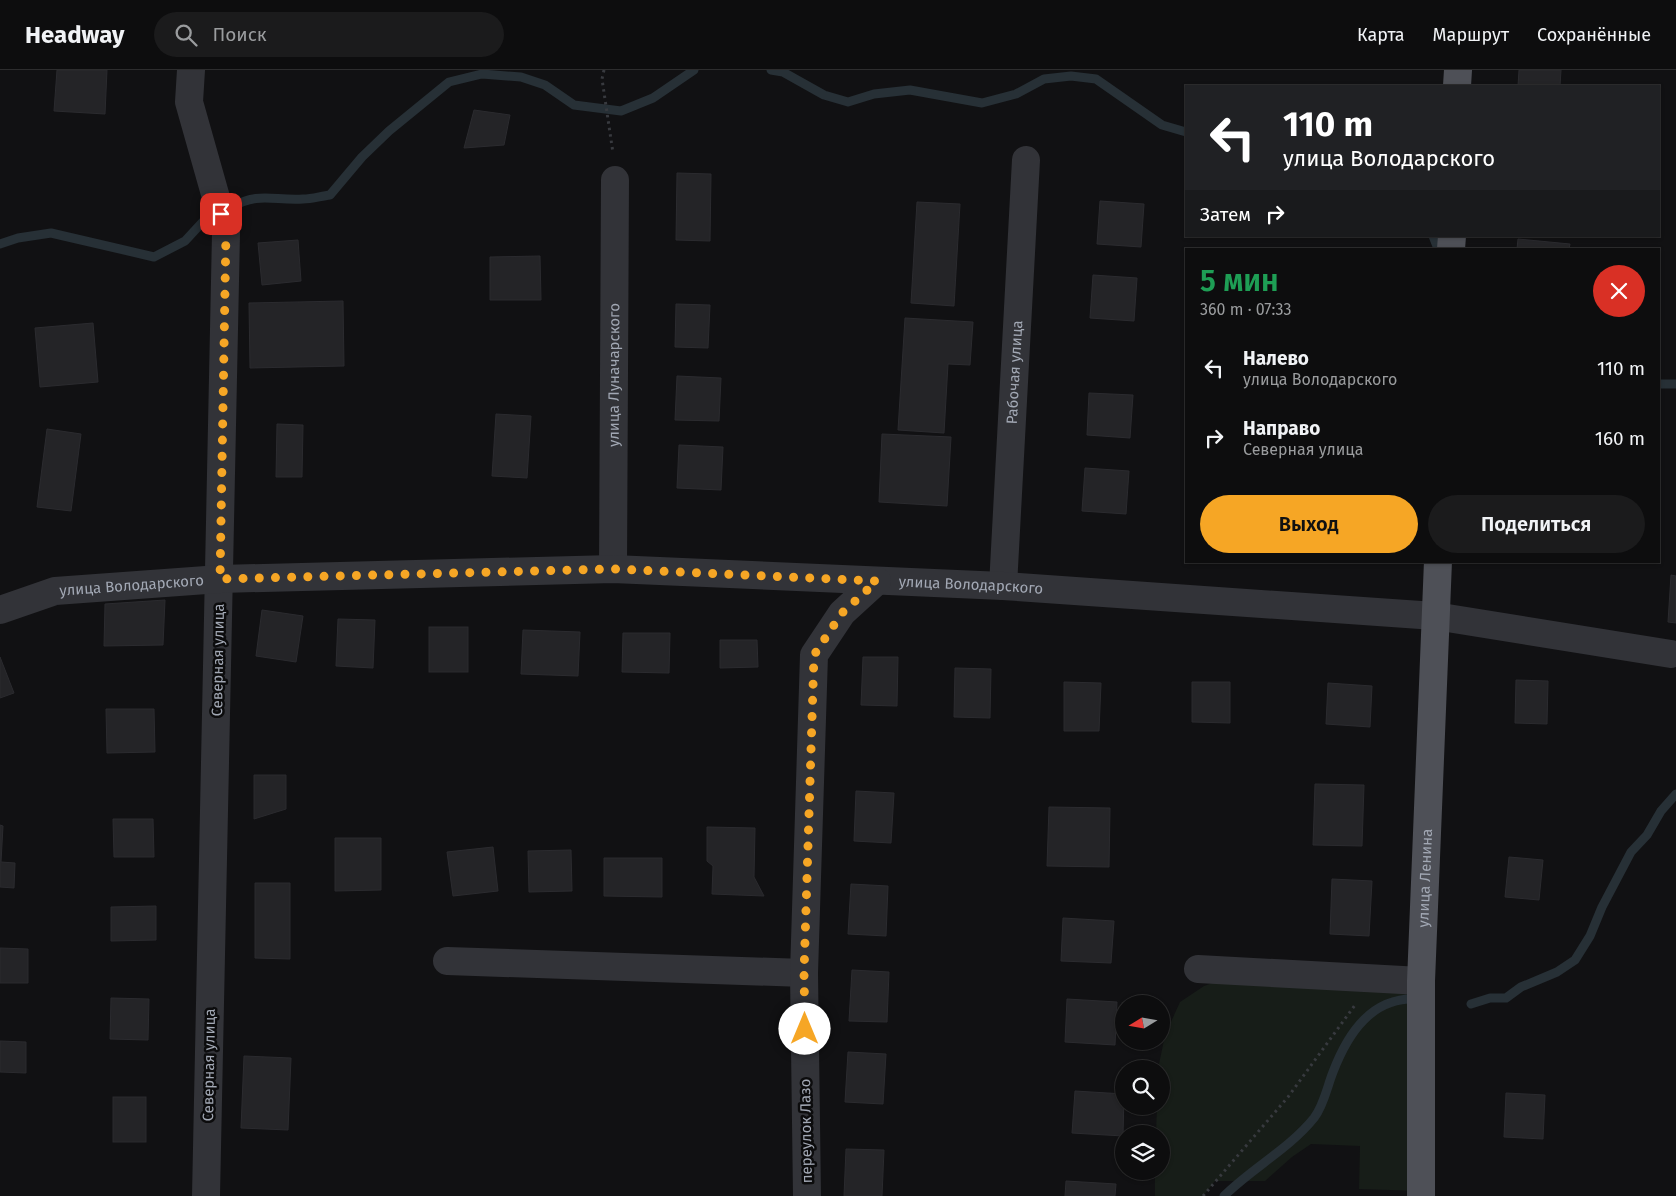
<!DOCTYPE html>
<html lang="ru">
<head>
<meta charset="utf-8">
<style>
  :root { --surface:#0d0d0e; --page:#1b1b1c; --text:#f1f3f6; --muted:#9a9c9e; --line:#2d2d2e; --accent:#f6a625 }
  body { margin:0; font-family:"Fira Sans",sans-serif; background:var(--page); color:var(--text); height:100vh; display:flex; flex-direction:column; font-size:19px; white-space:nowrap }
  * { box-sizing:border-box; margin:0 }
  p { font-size:16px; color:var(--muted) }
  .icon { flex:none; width:28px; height:28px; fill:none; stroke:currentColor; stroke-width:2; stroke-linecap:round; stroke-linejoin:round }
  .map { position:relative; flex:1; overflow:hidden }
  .side { position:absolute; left:1185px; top:178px; width:475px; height:315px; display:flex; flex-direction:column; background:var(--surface); border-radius:0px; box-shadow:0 1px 4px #0004,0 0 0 1px var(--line) }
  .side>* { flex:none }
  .guide { position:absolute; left:1185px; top:15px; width:475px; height:152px; border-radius:0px; box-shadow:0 1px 4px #0004,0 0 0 1px var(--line); background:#202124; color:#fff; overflow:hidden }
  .needle { width:32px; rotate:259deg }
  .tools { position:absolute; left:1115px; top:925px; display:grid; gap:10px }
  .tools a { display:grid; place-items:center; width:55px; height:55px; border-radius:50%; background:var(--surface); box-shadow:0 1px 4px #0004,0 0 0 1px var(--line); font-size:25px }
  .pin { position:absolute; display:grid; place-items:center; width:42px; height:42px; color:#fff; margin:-21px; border-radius:10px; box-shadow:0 2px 8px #0006 }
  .me { position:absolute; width:55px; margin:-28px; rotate:0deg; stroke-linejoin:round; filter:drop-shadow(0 0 4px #0008) }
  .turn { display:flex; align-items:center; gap:18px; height:105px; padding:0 15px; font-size:22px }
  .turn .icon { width:65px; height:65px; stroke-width:2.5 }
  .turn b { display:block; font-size:35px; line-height:42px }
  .then { display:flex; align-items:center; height:48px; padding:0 15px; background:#0003; gap:10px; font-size:19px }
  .round { display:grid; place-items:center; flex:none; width:52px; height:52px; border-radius:26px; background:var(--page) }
  .summary { display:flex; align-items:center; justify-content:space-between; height:85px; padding:0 15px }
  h1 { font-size:30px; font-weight:600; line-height:38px; color:#1e9e55 }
  .primary-button { display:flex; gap:10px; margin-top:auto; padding:10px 15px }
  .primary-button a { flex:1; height:58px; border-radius:30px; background:var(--accent); color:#111; font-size:20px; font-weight:600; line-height:58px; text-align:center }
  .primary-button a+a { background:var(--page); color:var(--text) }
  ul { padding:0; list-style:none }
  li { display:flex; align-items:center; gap:15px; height:70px; padding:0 15px }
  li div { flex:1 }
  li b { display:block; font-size:19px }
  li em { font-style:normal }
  header { display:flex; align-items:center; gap:30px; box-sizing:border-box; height:70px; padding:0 25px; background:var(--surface); border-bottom:1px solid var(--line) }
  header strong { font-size:24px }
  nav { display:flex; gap:28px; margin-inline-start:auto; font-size:18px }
  .search { width:350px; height:45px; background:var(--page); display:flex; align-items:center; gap:12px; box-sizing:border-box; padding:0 18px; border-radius:28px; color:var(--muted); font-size:19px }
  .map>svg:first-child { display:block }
  .green { fill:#171d18 }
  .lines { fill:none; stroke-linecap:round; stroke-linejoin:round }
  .stream { stroke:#273036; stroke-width:9 }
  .building { fill:#242427; stroke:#2b2b2f }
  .path { stroke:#383a3f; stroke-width:3; stroke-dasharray:2.5 4; stroke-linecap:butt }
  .minor { stroke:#323338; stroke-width:28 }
  .major { stroke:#4e5057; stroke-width:28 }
  .route { stroke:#f6a625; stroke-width:9; stroke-dasharray:0 16.2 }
  .labels { text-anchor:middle; stroke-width:5; stroke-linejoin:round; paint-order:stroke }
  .street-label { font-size:15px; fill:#a2a8b4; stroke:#0c0c0d }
</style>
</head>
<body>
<header>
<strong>Headway</strong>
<div class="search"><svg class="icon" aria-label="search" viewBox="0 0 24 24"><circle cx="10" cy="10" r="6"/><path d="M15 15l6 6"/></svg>Поиск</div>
<nav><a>Карта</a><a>Маршрут</a><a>Сохранённые</a></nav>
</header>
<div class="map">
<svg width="1676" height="1126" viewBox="0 0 1676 1126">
  <rect width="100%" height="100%" fill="#111113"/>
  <polygon class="green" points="1246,901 1421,911 1421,1121 1359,1119 1360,1076 1311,1074 1292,1087 1265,1111 1215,1111 1203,1126 1155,1126 1155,1101 1161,1101 1161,1064 1156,1064 1157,1036 1161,1036 1161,999 1158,999 1165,965 1180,932 1204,916"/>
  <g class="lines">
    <g class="stream">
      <polyline points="771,0 783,2 824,25 848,32 874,24 910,20 982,33 1016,24 1044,9 1071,6 1096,9 1162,55 1186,62"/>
      <path d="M230,138C259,121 273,131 303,129C312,129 321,126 330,125L362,87L389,61L449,12L482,4L521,7L545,15L574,35L621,41L653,28L694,0"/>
      <polyline points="1433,166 1438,179"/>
      <polyline points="0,174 18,168 51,163 154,187 185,171 210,144"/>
      <polyline points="1659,314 1676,314"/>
      <polyline points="1471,934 1490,928 1506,928 1521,917 1557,902 1575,890 1590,866 1602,837 1631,782 1647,765 1661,741 1676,724"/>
      <path d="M1224,1126C1252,1098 1289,1079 1314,1048C1324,1035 1327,1017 1333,1002C1348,963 1372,926 1419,929"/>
    </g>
  </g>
  <g class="building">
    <polygon points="57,0 107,0 105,44 54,41"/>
    <polygon points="1519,0 1561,0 1560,16 1518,16"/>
    <polygon points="474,40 510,45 504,75 464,78"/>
    <polygon points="677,103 711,104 710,171 676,170"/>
    <polygon points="1100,131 1144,134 1141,177 1097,174"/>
    <polygon points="917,132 960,134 954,236 911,233"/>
    <polygon points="1518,169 1570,174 1569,179 1517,179"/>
    <polygon points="298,170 301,211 262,215 258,173"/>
    <polygon points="540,186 541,230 490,230 490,187"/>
    <polygon points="1093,205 1137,208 1134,251 1090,248"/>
    <polygon points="343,231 344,296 250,298 249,233"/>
    <polygon points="676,234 710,235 708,278 675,277"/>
    <polygon points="905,248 973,252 970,295 948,294 944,363 898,360"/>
    <polygon points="93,253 98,312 40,317 35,258"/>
    <polygon points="677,306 721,308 719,351 675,350"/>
    <polygon points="1089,323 1133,325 1130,368 1087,365"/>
    <polygon points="496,344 531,346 527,408 492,406"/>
    <polygon points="277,354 303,355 302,407 276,407"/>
    <polygon points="47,359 81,364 71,441 37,437"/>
    <polygon points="882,364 951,367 947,436 879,432"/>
    <polygon points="679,375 723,377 721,420 677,418"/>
    <polygon points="1085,398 1129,401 1126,444 1082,441"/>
    <polygon points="1671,505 1676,506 1676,553 1668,552"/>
    <polygon points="165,530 163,575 104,576 105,534"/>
    <polygon points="262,540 303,546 296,592 256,586"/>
    <polygon points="338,549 375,550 373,598 336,596"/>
    <rect x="429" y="557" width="39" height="45"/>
    <polygon points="523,560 580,562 578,606 521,604"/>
    <polygon points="623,563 670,563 669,603 622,602"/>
    <polygon points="720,570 757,570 758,597 720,598"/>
    <polygon points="0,587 14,623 0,628"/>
    <polygon points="863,587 898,587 897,636 861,635"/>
    <polygon points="955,598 991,599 990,648 954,647"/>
    <polygon points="1516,610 1548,611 1547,654 1515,653"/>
    <polygon points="1064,612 1101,613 1099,661 1064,661"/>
    <polygon points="1192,612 1230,612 1230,653 1192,652"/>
    <polygon points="1328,613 1372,616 1370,657 1326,654"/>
    <polygon points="106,639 154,639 155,682 107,683"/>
    <polygon points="254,705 286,705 286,739 254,749"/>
    <polygon points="1315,714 1364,715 1362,776 1313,775"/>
    <polygon points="856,721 894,723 891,773 854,771"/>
    <polygon points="1049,737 1110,738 1109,797 1047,796"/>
    <polygon points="113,749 153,749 154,787 114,787"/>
    <polygon points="0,755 3,756 1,792 15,793 14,818 0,817"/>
    <polygon points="707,757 755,758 754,807 764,826 712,824 713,796 707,791"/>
    <polygon points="335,768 381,768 381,820 335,821"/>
    <polygon points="493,777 498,821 453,826 447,782"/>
    <polygon points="571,780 572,821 529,822 528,781"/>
    <polygon points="1509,787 1543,790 1539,830 1505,827"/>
    <polygon points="604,788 662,788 662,827 604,826"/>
    <polygon points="1332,809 1372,811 1369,866 1330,864"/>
    <polygon points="255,813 290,813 290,889 255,888"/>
    <polygon points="851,814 888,816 886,866 848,864"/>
    <polygon points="156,836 156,870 111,871 111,837"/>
    <polygon points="1063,848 1114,851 1111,893 1061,891"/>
    <polygon points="0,878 28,879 28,913 0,913"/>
    <polygon points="852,900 889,902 887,952 849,951"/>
    <polygon points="111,928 149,929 148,970 110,969"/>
    <polygon points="1067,929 1117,932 1115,975 1065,972"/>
    <polygon points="0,971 26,972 26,1003 0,1002"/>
    <polygon points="848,982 886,984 883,1034 845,1032"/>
    <polygon points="244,986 291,988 288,1060 241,1058"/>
    <polygon points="1075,1021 1124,1024 1123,1066 1072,1063"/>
    <polygon points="1506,1023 1545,1025 1543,1069 1504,1067"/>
    <rect x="113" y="1027" width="33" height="45"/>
    <polygon points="846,1079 884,1080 882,1126 844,1126"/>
    <polygon points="1066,1111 1116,1114 1115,1126 1065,1126"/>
  </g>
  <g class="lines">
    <g class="path">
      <polyline points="604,0 602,9 613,83"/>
      <polyline points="1203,1126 1288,1027 1355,935"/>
    </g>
    <g class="minor">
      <polyline points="191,0 189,32 226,163 206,1126"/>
      <path id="s1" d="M613,499L615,110"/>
      <path id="s2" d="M1003,516L1026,90"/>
      <path id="s3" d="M0,540L55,521L220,509L613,499L1003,516L1435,546L1671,584"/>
      <polyline points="447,891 804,903"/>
      <polyline points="1198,899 1421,911"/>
      <polyline points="807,1126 804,903 814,585 842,543 877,511"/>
    </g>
    <g class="major">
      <polyline points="1457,16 1458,0"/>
      <polyline points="1451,179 1452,166"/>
      <path id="s4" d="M1421,1126V911L1438,491"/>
    </g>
  </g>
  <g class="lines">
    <polyline class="route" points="221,144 226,162 220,509 613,499 877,511 842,543 814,585 804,903 805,959"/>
  </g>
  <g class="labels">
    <g class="street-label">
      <text dy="5" stroke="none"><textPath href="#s2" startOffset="214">Рабочая улица</textPath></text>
      <text dy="5" stroke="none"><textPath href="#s1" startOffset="194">улица Луначарского</textPath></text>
      <text dy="5" stroke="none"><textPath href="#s3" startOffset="975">улица Володарского</textPath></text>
      <text dy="5" stroke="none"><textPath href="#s3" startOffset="135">улица Володарского</textPath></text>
      <text transform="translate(218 590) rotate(-89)" y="5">Северная улица</text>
      <text dy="5" stroke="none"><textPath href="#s4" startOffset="318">улица Ленина</textPath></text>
      <text transform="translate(209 995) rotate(-89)" y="5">Северная улица</text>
      <text transform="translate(806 1061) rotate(-91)" y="5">переулок Лазо</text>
    </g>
  </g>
</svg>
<div class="tools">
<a><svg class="needle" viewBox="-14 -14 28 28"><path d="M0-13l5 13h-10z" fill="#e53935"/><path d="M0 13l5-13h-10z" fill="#9a9c9e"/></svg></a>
<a><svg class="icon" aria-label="search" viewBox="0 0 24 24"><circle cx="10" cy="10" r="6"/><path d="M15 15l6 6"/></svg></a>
<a><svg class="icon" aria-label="layers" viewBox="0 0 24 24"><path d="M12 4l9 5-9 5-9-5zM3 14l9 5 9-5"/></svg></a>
</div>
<div class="pin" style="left:221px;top:144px;background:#d93025"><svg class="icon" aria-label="arrive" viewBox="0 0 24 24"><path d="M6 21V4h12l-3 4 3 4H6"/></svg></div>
<svg class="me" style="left:805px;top:959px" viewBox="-20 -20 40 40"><circle r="19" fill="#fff"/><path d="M0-13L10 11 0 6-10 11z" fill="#f6a625"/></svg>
<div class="guide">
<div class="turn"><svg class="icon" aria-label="left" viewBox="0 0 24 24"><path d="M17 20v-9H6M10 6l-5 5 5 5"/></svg><div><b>110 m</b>улица Володарского</div></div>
<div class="then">Затем<svg class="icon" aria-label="right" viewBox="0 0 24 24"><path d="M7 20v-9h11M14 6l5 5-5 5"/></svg></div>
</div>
<section class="side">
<div class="summary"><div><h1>5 мин</h1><p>360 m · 07:33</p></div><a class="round" style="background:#d93025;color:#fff"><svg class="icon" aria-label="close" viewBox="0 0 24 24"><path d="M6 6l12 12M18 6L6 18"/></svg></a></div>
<ul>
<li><svg class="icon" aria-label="left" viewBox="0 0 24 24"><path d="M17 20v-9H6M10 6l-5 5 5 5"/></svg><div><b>Налево</b><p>улица Володарского</p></div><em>110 m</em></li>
<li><svg class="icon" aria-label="right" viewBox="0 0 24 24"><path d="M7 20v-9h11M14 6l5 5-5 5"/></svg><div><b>Направо</b><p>Северная улица</p></div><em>160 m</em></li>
</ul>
<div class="primary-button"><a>Выход</a><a>Поделиться</a></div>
</section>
</div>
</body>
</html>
